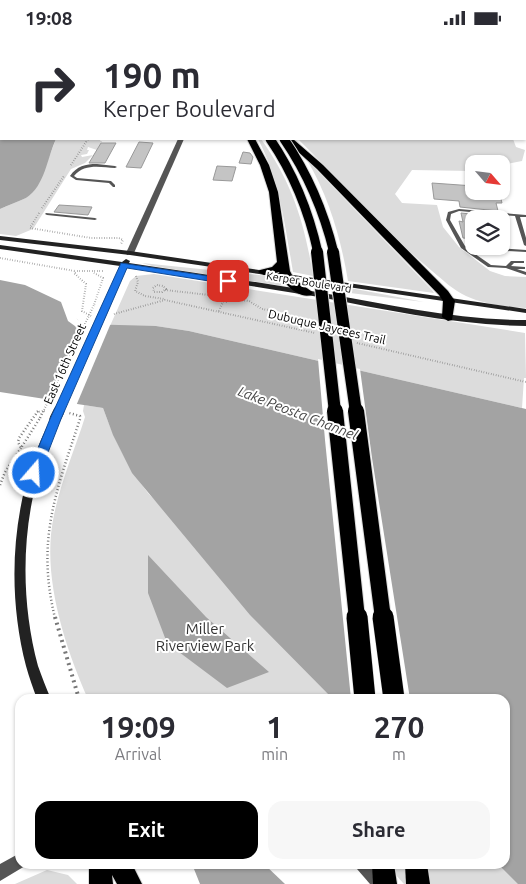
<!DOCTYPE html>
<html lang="en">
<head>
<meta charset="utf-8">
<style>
  :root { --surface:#fff; --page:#f7f7f7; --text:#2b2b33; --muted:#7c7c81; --accent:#000 }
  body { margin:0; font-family:Ubuntu,sans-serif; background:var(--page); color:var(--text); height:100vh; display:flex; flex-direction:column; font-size:19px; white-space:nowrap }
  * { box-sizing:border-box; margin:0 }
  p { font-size:16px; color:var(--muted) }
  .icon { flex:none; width:28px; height:28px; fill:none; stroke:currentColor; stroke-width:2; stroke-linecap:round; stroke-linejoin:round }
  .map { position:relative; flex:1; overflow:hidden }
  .panel { position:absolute; left:15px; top:659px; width:495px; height:175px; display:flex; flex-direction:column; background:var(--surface); border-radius:15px; box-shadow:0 1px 4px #0004 }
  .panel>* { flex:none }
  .hud { position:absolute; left:0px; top:0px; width:526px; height:105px; box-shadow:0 1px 4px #0004; background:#fff; color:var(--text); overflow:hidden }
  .needle { width:32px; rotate:118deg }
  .controls { position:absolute; left:465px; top:120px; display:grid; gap:10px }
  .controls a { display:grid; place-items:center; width:45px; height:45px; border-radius:10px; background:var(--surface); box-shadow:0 1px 4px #0004; font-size:25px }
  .pin { position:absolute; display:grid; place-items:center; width:42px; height:42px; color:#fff; margin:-21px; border-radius:10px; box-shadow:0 2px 8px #0006 }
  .me { position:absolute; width:55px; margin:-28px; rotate:19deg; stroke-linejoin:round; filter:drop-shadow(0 0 4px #0008) }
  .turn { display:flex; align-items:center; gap:18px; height:105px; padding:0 20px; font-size:22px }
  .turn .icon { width:65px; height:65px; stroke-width:2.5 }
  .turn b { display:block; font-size:35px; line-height:42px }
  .eta { display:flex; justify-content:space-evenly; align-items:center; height:85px; text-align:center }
  .eta b { font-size:30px; font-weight:700; line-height:35px }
  .cta { display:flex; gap:10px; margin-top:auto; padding:10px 20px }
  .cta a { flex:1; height:58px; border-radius:15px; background:var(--accent); color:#fff; font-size:20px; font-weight:700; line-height:58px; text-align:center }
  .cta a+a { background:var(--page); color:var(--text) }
  .status { display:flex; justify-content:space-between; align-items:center; height:35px; padding:0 25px; background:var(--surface); direction:ltr }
  .status svg { height:14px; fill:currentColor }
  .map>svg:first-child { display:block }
  .green { fill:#dcdcdc }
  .water { fill:#a3a3a3 }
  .pier { fill:#fff }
  .building { fill:#c4c4c4; stroke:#999 }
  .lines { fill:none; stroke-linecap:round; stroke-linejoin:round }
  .motorway-casing { stroke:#dbdbdb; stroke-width:2 }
  .path-far3 { stroke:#777; stroke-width:1; stroke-dasharray:0.5 1; stroke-linecap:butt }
  .path-far2 { stroke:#777; stroke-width:2; stroke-dasharray:0.5 2; stroke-linecap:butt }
  .path-far1 { stroke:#777; stroke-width:2.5; stroke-dasharray:1 2.5; stroke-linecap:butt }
  .path { stroke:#777; stroke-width:4; stroke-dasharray:2 4; stroke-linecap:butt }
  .service { fill:#555; fill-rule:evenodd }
  .minor { fill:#555; fill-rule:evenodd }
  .tertiary { fill:#555; fill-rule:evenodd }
  .secondary { fill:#222; fill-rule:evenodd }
  .motorway { fill:#000; fill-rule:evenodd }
  .motorway-bridge-far3-casing { stroke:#dbdbdb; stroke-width:11; stroke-linecap:butt }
  .motorway-bridge-far2-casing { stroke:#dbdbdb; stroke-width:14; stroke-linecap:butt }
  .motorway-bridge-far1-casing { stroke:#dbdbdb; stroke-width:18; stroke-linecap:butt }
  .motorway-bridge-casing { stroke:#dbdbdb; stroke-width:22; stroke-linecap:butt }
  .path-bridge-far1 { stroke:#777; stroke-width:2; stroke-dasharray:0.5 2; stroke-linecap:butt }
  .path-bridge { stroke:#777; stroke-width:2.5; stroke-dasharray:1 2.5; stroke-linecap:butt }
  .secondary-bridge-far1 { stroke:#222; stroke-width:8 }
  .secondary-bridge { stroke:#222; stroke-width:11 }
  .motorway-bridge-far3 { stroke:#000; stroke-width:9 }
  .motorway-bridge-far2 { stroke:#000; stroke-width:12 }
  .motorway-bridge-far1 { stroke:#000; stroke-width:16 }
  .motorway-bridge { stroke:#000; stroke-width:21 }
  .route { fill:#1a73e8; stroke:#114b97 }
  .labels { text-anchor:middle; stroke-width:4; stroke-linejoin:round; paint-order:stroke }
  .far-street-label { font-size:11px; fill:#000; stroke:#fff }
  .street-label { font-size:12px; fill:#000; stroke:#fff }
  .water-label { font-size:14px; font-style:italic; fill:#444; stroke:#fff }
  .near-park-label { font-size:15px; fill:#333; stroke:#fff }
</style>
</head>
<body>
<div class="status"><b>19:08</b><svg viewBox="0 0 49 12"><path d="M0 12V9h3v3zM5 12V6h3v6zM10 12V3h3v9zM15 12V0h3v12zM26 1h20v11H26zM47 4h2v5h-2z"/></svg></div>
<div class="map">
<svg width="526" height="849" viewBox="0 0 526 849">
  <rect width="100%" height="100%" fill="#fff"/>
  <g class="green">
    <polygon points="231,0 476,0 479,1 231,1"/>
    <polygon points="56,104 101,104 100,106 102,106 97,115 88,112 87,115 89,115 87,119 81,120 82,122 93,120 85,128 71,134 33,194 16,201 0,199 0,174 26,163 39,148"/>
    <path d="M258,104H261C292,147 305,189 313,241L293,237C285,191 280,146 258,104Z"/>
    <path d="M298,104H513L516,112L525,115L522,126L501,130V129H474V136H471L412,135L395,159L402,168L437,170L443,192L459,212L490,236L505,241L526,242V273C507,272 483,269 466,261C453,255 443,245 432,236C384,196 342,148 298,104Z"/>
    <path d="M307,125L432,255L434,258L348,246C341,204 329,162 307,125Z"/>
    <polygon points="142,228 268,241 285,249 283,251 152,231"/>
    <polygon points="154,239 525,298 526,343 524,343 522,373 189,296 156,291 110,291 130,246 136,241"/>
    <polygon points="350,253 424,267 350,258"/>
    <path d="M84,370L103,373C114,404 128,432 148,458L343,664H88C64,610 41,539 54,480C61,446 75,414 85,382L83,376Z"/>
    <polygon points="386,829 501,829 520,849 404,849"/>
    <polygon points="47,835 68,840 77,849 15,849"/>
  </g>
  <g class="water">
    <path d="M0,12L1,104H56C47,123 45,151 26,163C18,167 8,170 0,174Z"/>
    <polygon points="0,242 62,258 70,277 82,289 156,291 189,296 526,374 526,849 518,849 498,829 505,829 505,664 333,664 250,580 132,438 113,400 103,373 0,357"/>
    <polygon points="148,520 206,582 269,637 227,653 167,608 148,558"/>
    <polygon points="192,829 264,829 285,849 200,849"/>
  </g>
  <g class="pier">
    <polygon points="0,239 38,246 69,260 72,276 78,285 83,286 79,294 68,286 61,267 25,250 0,245"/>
    <polygon points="84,286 111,288 76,371 46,366"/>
    <polygon points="318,324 360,334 372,423 410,664 351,664 325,405"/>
  </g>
  <g class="building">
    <polygon points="139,107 153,108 141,133 126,132"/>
    <polygon points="101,108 116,108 105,128 89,128"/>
    <polygon points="243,117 250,118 253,122 251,129 239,128"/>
    <polygon points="217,131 236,132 232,146 213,145"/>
    <polygon points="432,148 474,151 474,156 499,156 502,168 496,168 498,176 460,172 459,166 434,164"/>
    <polygon points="59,170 92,172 88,180 54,177"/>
    <polygon points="461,178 500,182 500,184 474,184 474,204 463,203 459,186 463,187"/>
  </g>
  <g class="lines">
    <defs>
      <g id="motorway">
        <polygon points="117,0 127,0 127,1 118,1"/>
        <polygon points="136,0 145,0 145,1 137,1"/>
        <path d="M247,104H255L269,130L278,157L290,236L294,244L311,256L313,258L311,260C298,264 283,248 279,237L264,240L258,237L260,235L272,232L277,227L269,157L260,130Z"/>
        <polygon points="284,104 293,104 323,130 448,256 455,266 452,285 448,286 442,282 443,266 439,260 317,134"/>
        <polygon points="89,829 132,829 142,849 117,849 112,840 113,849 89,849"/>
        <polygon points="372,829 394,829 397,849 373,849"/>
        <polygon points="405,829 427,829 430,849 406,849"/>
      </g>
    </defs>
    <use href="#motorway" class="motorway-casing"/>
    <polyline class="path-far3" points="48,1 50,0"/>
    <g class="path-far2">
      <polyline points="71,130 88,104"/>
      <polyline points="42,173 64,141"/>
      <polyline points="39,178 30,193 91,203 119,203 123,205 121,209"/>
      <polyline points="0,223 75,236"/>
      <polyline points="94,238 103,243 94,270"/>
      <polyline points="136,241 138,247 135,256 145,261 164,264"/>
      <polygon points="157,250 163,251 166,254 162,257 154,257 153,253"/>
      <polyline points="165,255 218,261"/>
      <polygon points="222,258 229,258 232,264 227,267 220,266 218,262"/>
      <polyline points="232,264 249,266 262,274 275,276"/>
      <polyline points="219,276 223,267"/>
      <polyline points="114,279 165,265 315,298"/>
      <polyline points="91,281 82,276 86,249 74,238 77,236 103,236"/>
      <polyline points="357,308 526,347"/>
      <polyline points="37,377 46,376"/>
    </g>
    <g class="path-far1">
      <polyline points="38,376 19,403 18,407 21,413 40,383"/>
      <polyline points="0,450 5,437 21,413"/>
      <path d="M55,583C36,505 56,457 80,384V381L69,378"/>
    </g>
    <polyline class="path" points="55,582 79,664"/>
    <g class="service">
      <path d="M97,129L115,131L117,132L115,133C101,132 84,128 74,141L77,143L111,146L115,150V152H113L109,148L76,145L70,141C77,131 85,129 97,129Z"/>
      <polygon points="459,174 526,180 526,182 520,182 526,203 526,211 524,210 515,181 459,176 451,179 450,185 465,211 526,215 526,217 468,214 491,230 506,231 511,226 524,226 524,228 514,228 511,231 525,232 525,234 517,234 526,237 526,240 506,233 488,232 461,213 446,185 448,177"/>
      <polygon points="46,178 95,183 97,184 95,185 47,180 45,179"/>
    </g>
    <g class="minor">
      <polygon points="525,66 526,67 526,72 525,71"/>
      <polygon points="20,818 20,829 27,829 25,831 0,846 0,829"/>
      <polygon points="354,829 372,829 386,843 388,849 370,849 357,834"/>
    </g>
    <polygon class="tertiary" points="178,104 184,104 134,218 127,220 126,218"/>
    <g class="secondary">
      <polygon points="0,201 130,216 526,274 526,278 130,220 0,205"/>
      <path d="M0,210L122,227L126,224L130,226L129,228C194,238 259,247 323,258C391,270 457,285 526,285V291C455,290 388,275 319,262C255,251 191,242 127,232L110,271L106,273L102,271L120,231L0,214Z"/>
      <path d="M55,381L60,384C51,404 42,424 37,445C21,504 22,572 38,631C42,642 46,653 51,664H37C33,653 29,642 26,631C5,550 12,456 52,382Z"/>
    </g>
    <use href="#motorway" class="motorway"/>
    <defs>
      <g id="motorway-bridge-far3">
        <path d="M270,104C294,139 309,177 318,218"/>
        <path d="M284,104C308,139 324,177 334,218"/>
      </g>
      <g id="motorway-bridge-far2">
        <polyline points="317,217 335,377"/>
        <polyline points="333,217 356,377"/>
      </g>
      <g id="motorway-bridge-far1">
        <polyline points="335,376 357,583"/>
        <polyline points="356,376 383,583"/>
      </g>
      <g id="motorway-bridge">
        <polyline points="357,582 365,664"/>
        <polyline points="383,582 394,664"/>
      </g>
    </defs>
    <use href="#motorway-bridge-far3" class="motorway-bridge-far3-casing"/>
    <use href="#motorway-bridge-far2" class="motorway-bridge-far2-casing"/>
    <use href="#motorway-bridge-far1" class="motorway-bridge-far1-casing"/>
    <use href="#motorway-bridge" class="motorway-bridge-casing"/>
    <polyline class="path-bridge-far1" points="43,377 94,270"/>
    <polyline class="path-bridge" points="40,383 43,376"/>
    <polyline class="secondary-bridge-far1" points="58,377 106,271"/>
    <polyline class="secondary-bridge" points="55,384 59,376"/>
    <use href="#motorway-bridge-far3" class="motorway-bridge-far3"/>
    <use href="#motorway-bridge-far2" class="motorway-bridge-far2"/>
    <use href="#motorway-bridge-far1" class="motorway-bridge-far1"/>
    <use href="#motorway-bridge" class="motorway-bridge"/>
  </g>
  <polygon class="route" points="121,228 228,244 232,246 228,249 127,233 61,384 40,438 38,441 30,441 28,438 50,384"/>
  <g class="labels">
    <g class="far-street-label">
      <text transform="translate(309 247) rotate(9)" y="4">Kerper Boulevard</text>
    </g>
    <g class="street-label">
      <text transform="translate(327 292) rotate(13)" y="4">Dubuque Jaycees Trail</text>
      <text transform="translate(65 329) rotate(-66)" y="4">East 16th Street</text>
    </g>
    <g class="water-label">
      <text transform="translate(298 378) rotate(21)" y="5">Lake Peosta Channel</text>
    </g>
    <g class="near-park-label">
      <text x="205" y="599">Miller<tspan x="205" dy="17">Riverview Park</tspan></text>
    </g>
  </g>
</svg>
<div class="controls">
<a><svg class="needle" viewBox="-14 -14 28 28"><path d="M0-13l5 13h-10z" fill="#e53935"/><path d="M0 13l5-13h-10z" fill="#7c7c81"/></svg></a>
<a><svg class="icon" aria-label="layers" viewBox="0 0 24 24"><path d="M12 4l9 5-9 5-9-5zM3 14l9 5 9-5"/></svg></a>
</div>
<div class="pin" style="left:228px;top:246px;background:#d93025"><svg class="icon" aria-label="arrive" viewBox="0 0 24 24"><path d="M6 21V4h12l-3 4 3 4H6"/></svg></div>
<svg class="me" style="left:34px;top:438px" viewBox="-20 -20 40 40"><circle r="17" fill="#1a73e8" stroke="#fff" stroke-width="3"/><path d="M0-11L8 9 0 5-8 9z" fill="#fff"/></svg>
<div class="hud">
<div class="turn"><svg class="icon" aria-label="right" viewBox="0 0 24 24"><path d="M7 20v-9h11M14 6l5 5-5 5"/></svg><div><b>190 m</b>Kerper Boulevard</div></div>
</div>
<section class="panel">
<div class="eta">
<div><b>19:09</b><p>Arrival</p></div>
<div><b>1</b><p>min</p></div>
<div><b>270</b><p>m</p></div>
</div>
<div class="cta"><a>Exit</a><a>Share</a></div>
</section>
</div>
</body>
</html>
